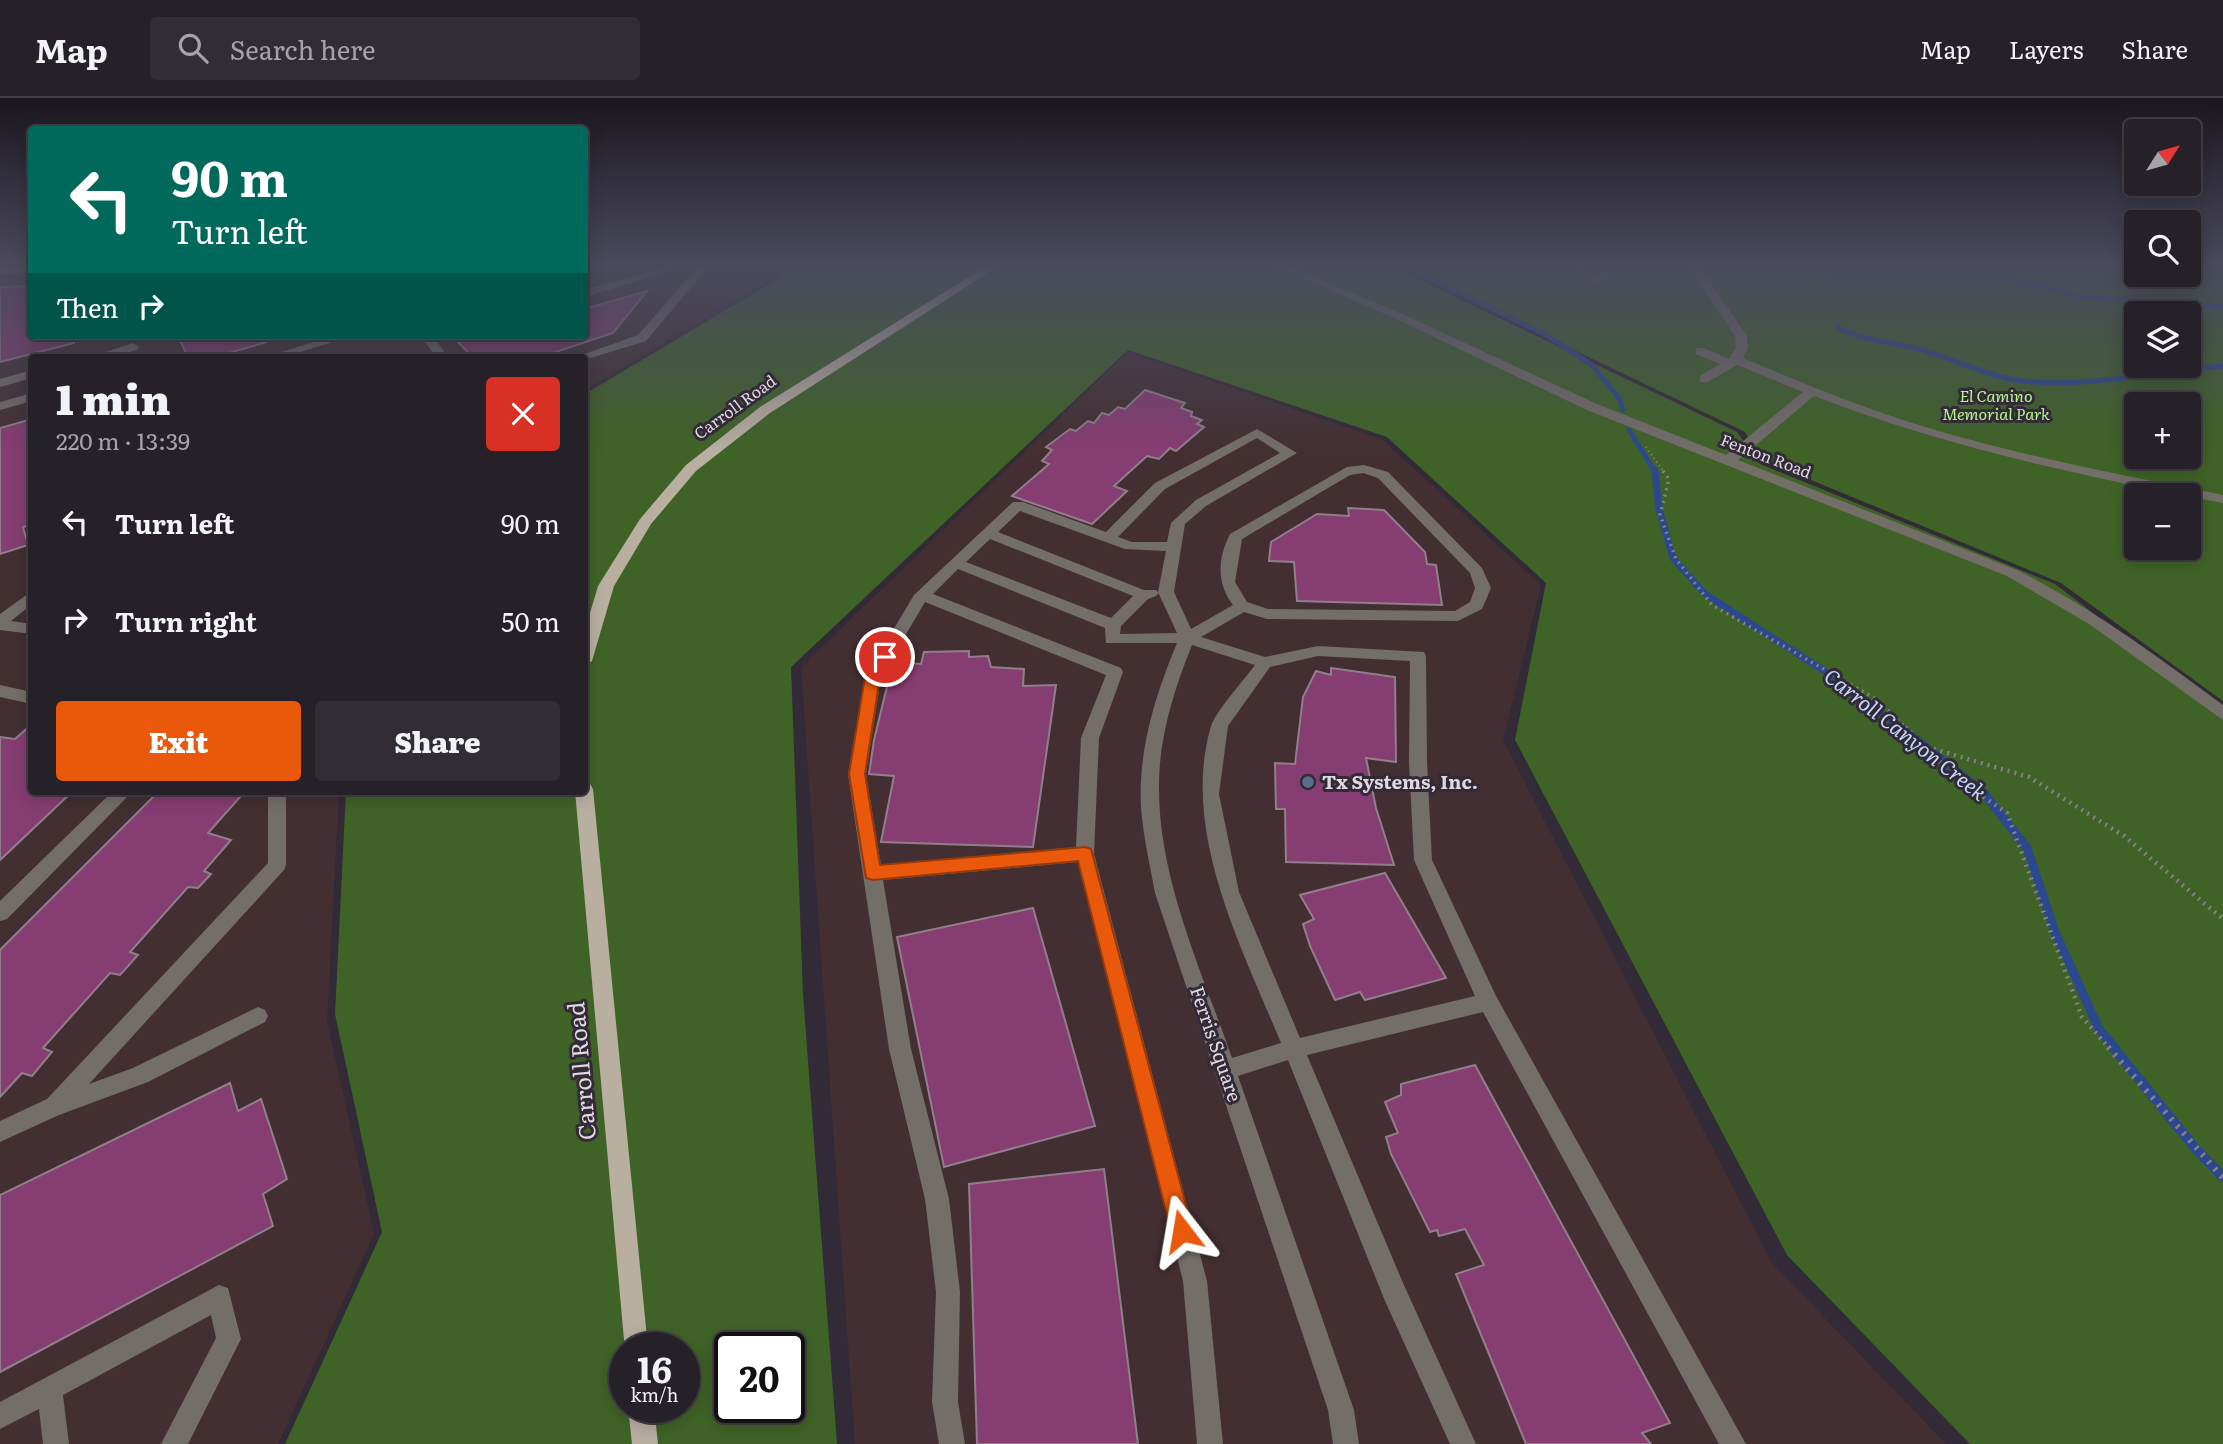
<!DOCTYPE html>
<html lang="en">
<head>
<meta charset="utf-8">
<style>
  :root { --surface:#262029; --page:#322d35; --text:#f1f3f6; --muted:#a4a3a8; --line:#423e46; --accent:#ea580c }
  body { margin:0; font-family:Literata,serif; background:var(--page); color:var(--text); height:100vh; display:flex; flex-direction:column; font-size:26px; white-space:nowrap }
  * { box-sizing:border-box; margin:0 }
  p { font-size:23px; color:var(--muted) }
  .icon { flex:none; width:38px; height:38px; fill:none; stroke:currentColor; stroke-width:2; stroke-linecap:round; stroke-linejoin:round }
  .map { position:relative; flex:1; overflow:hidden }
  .sheet { position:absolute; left:28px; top:256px; width:560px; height:441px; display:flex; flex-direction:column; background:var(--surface); border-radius:7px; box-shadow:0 4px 18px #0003,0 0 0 2px var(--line) }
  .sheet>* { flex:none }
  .top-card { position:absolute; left:28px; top:28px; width:560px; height:214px; border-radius:7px; box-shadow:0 4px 18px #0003,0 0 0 2px var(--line); background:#00695c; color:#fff; overflow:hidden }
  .needle { width:46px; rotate:53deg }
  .buttons { position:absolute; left:2124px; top:21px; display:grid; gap:14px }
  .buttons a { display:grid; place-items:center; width:77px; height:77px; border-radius:7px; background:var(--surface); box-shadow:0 4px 18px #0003,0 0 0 2px var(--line); font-size:35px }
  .speed { position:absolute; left:609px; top:1234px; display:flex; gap:14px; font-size:35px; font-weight:700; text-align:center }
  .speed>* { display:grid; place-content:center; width:91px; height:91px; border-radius:50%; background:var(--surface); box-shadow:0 4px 18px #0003,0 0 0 2px var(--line); line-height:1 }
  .speed small { font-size:18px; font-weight:400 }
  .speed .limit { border:4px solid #111; border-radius:10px; background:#fff; color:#111 }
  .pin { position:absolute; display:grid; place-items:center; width:60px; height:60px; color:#fff; margin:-30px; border:4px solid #fff; border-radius:50%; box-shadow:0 2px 7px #0007 }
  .me { position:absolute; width:77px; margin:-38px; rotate:346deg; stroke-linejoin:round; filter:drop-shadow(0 0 5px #0008) }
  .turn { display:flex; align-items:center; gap:24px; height:147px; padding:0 28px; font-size:32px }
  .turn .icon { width:91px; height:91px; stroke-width:2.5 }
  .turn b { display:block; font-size:49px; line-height:60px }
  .then { display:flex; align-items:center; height:66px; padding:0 28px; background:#0003; gap:14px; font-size:26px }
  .round { display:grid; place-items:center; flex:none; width:74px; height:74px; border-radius:7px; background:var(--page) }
  .summary { display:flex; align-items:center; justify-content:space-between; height:119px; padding:0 28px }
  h1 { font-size:42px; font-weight:800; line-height:52px }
  .action { display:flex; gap:14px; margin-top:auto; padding:14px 28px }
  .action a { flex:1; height:80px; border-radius:7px; background:var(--accent); color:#fff; font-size:28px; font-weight:800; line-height:80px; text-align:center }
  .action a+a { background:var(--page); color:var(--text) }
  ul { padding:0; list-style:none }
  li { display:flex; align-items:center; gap:21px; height:98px; padding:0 28px }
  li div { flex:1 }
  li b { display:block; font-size:26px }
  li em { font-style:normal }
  header { display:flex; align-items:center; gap:42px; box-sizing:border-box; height:98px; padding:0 35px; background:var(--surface); border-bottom:2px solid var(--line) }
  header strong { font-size:33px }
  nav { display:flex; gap:38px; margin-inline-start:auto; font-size:24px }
  .search { width:490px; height:63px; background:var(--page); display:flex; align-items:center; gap:18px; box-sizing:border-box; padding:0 24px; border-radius:7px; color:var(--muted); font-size:26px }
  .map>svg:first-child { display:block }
  .industrial { fill:#432f32 }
  .green { fill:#3f6326; fill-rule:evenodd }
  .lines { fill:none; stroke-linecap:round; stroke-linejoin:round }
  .stream-far3 { stroke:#2b488e; stroke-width:5 }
  .stream-far2 { stroke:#2b488e; stroke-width:7 }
  .stream-far1 { stroke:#2b488e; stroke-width:9 }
  .stream { stroke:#2b488e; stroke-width:10 }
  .building { fill:#863d72; stroke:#907f8a; stroke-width:2 }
  .path-far3 { stroke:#867e89; stroke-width:2.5; stroke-dasharray:1 3.5; stroke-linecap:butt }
  .path-far2 { stroke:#867e89; stroke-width:3.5; stroke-dasharray:2 4.5; stroke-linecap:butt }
  .path-far1 { stroke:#867e89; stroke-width:4.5; stroke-dasharray:2 5; stroke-linecap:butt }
  .path { stroke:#867e89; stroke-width:6; stroke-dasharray:2.5 7; stroke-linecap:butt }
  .minor { fill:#736e68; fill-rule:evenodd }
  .major { fill:#b9afa1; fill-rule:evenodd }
  .route { fill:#ea580c; stroke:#983908; stroke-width:2 }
  .service-dot { fill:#5c6f8a; stroke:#332a37; stroke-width:2.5 }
  .labels { text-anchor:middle; stroke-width:6; stroke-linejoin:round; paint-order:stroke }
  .far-park-label { font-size:16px; font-style:italic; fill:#b5f58b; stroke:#332a37 }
  .far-street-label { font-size:16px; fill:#dfd9e1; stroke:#332a37 }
  .poi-label { font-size:19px; font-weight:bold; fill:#dfd9e1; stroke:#332a37; text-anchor:start }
  .street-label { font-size:19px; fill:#dfd9e1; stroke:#332a37 }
  .water-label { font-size:21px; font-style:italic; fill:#c2d6ff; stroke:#332a37 }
  .near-street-label { font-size:23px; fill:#dfd9e1; stroke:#332a37 }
</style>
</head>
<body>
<header>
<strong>Map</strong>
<div class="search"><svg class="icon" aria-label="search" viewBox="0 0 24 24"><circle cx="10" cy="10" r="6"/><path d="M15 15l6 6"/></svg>Search here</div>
<nav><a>Map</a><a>Layers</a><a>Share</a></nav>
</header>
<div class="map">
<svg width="2223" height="1346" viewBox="0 0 2223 1346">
  <rect width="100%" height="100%" fill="#332a37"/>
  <g class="industrial">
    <polygon points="0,167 31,167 32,238 584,238 585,167 785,167 775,179 585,292 584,259 32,259 32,693 339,693 327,923 374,1136 278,1346 0,1346"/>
    <polygon points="1128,254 1383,342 1541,487 1503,642 1771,1164 1946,1346 855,1346 801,569"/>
  </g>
  <g class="green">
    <path d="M790,167H1388L1737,334L1760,366L2055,486L2223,614V1346H1970L1787,1157L1515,642L1546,485L1387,339L1128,252L791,569L803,897L837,1346H285L382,1134L335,916L346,693H584L585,296L776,182ZM625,1250H684V1309H625ZM730,1250H789V1309H730Z"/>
    <path d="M1397,167H2137V177H2189V167H2223V603L2061,485L1760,361L1745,334ZM2137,215H2189V268H2137ZM2137,306H2189V359H2137ZM2137,397H2189V450H2137Z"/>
  </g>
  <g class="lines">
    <g class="stream-far3">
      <polyline points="1403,167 1546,237 1592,267 1619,300 1623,312"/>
      <polyline points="1801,168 1850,179 1974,176 2006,180 2084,199 2223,209"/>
      <path d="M1837,229C1863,243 1891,244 1919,251C1948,259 1976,273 2005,280C2069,294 2157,273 2223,268"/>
      <polyline points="1629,332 1655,374"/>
    </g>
    <polyline class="stream-far2" points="1655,373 1659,411 1673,460 1705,496 1840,583 1902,631"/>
    <polyline class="stream-far1" points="1900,629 1983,694 2027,750 2055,834 2099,931 2115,950"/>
    <polyline class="stream" points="2113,949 2195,1050 2223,1079"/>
  </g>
  <g class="building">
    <polygon points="32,188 32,238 73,238 74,245 0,264 0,189"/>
    <polygon points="647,193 613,235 541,259 472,259 458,244 479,238 584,238 584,211"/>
    <polygon points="178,238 266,238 267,244 215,259 188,259"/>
    <polygon points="1145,292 1185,305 1181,310 1192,314 1191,318 1202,322 1197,326 1204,329 1176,353 1170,350 1159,361 1147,358 1114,388 1127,393 1092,426 1012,398 1049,366 1042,363 1052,352 1046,349 1070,331 1076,333 1088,323 1094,325 1102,315 1109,317 1118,309 1125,311"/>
    <polygon points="32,321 32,427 23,429 28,447 0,456 0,330"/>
    <polygon points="1348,410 1384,412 1425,454 1427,466 1436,467 1442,507 1297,503 1294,464 1269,463 1271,444 1317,416 1349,418"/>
    <polygon points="969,553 969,559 988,558 991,569 1024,571 1023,588 1056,587 1033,749 881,744 894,678 869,676 874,642 893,564 921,566 924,554"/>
    <polygon points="1331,570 1395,579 1396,664 1366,660 1376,710 1394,767 1286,764 1285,711 1276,711 1275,665 1295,666 1303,599 1316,573 1331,577"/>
    <polygon points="32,626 32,693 73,693 0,762 0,639 15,641"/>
    <polygon points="159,693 215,693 241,698 208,735 231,742 204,773 211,776 198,790 188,789 130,854 138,857 120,877 110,875 43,950 52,954 32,978 22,975 0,999 0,852"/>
    <polygon points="1385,775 1446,880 1365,902 1360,894 1335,902 1310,848 1303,826 1314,821 1300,797"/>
    <polygon points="1033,810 1095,1028 944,1069 897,839"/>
    <polygon points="1475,967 1670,1325 1642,1335 1651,1346 1526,1346 1456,1176 1484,1167 1465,1131 1439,1138 1437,1132 1430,1134 1391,1056 1386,1039 1398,1035 1385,1004 1401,997 1401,986"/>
    <polygon points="230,985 238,1013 261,1001 287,1081 263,1096 273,1128 0,1274 0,1097"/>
    <polygon points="1104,1071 1138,1346 977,1346 969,1086"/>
  </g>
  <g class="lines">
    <g class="path-far3">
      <polyline points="1573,167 1585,172"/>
      <polyline points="1646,349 1664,374"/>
    </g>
    <polyline class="path-far2" points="1663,373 1669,381 1660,417 1676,461 1712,507 1876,601 1907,631"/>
    <g class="path-far1">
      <polyline points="1905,629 1959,682 2007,715 2082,919 2109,950"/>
      <polyline points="1927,649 2029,679 2124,738 2223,821"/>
    </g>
    <polyline class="path" points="2108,949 2223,1080"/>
    <g class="minor">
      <polygon points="584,167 602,167 584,174"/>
      <polygon points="674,167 691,167 584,199 584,192"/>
      <polygon points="699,167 710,167 646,243 584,262 584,259 576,259 638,237"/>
      <path d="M1272,167H1286L1400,215L1597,306L1726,357L1803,294L1737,267L1708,284H1700V278L1720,266L1696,256V250H1704L1729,261L1736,250L1735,238L1688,167H1698L1747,238L1748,250L1743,260C1802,285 1861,309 1922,328C2021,358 2122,377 2223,397V405C2086,379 1946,349 1814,298L1738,362L2017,472C2091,509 2157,558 2223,607V622L2089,526L2007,478L1587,312L1392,219Z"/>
      <polygon points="32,169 32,175 0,176 0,170"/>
      <polygon points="1603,174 1613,176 1597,185 1589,185 1589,181"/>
      <polygon points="333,238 352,238 284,259 265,259"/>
      <polygon points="421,238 433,238 448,259 436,259"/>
      <polygon points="133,245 139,249 137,252 110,259 90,259"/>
      <polygon points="370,255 375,256 377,259 364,259"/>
      <polygon points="32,272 32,280 0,289 0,281"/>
      <polygon points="32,295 32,303 0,312 0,304"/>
      <path d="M1257,331L1297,355L1206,408L1185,426L1174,494L1191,531L1233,507C1216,486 1218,459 1230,436L1347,369L1364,367L1388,374L1482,470L1491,490L1482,511L1458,523L1267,521L1244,514L1201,539L1265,559L1318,548L1424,554L1426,558L1427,664L1432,762L1496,898L1746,1346H1719L1483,914L1307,957L1403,1185L1476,1346H1450L1385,1203L1288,962L1238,978L1354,1312L1359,1346H1333L1328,1312L1155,795C1150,767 1143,738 1141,709C1138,652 1155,598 1177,545H1106L1105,530L958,471L933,496L1121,570L1123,574L1099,640L1094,756L1207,1183L1223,1346H1197L1183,1183L1078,764L883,782L911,951L949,1101L960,1194L958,1304L965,1346H939L932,1304L936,1194L925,1101L889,951L848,676L865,579L914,497L1013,404H1023L1106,434L1155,385ZM1257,340L1280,355L1196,402L1171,425L1167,444H1132L1118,439L1165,391ZM1363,375L1378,380L1470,475L1475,490L1470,504L1455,513L1268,511L1247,504L1235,484L1242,441L1350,377ZM1020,413L1125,451L1166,453L1158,494L1177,535L1120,536L1121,528L1148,501L1156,498L1159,495L1156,492H1144L998,434ZM990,441L1133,498L1111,520L966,464ZM925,504L1106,577L1081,640L1076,749L881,767L866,676L881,579ZM1192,547L1255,567C1244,582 1216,613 1211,628C1180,733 1242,850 1281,945L1232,960C1202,873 1158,781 1159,687C1159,639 1174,592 1192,547ZM1318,558L1410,563L1409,664L1414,762L1475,898L1300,940L1239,794L1219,696L1228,628L1270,569Z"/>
      <polygon points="32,493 32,506 11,523 32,526 32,536 0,532 0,516"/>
      <polygon points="0,587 32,594 32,606 0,599"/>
      <polygon points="113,693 133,693 7,821 0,823 0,803"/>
      <polygon points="268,693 286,693 286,767 284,772 89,986 133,970 258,909 265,912 268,918 265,924 148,984 59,1017 0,1044 0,1023 47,1001 268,765"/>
      <polygon points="219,1187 228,1190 241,1241 188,1346 161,1346 216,1240 211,1217 63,1297 69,1346 43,1346 39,1311 0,1331 0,1304"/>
    </g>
    <g class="major">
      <polygon points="988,167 1000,167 770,315 696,373 651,426 614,488 592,563 584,568 584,535 598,488 640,421 686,367 760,309"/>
      <polygon points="584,684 590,686 593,691 648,1250 625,1250 625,1253 575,693 584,693"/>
      <polygon points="628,1309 654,1309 658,1346 632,1346"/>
    </g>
  </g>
  <linearGradient id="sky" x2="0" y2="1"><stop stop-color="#1c171e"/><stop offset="0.47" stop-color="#4a4a5e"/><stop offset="1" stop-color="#4a4a5e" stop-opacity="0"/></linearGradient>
  <rect width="2223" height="355" fill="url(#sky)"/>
  <polygon class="route" points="885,554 892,559 880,579 865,676 880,767 1085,749 1091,751 1193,1133 1189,1140 1182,1143 1174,1140 1171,1133 1078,763 873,782 866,780 849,676 865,579 880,555"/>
  <circle class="service-dot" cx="1308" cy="684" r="7"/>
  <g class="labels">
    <g class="far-park-label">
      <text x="1996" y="304">El Camino<tspan x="1996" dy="18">Memorial Park</tspan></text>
    </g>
    <g class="far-street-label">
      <text transform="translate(735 309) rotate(-36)" y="6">Carroll Road</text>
      <text transform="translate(1766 358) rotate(21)" y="6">Fenton Road</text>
    </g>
    <g class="poi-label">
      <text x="1322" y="691">Tx Systems, Inc.</text>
    </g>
    <g class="street-label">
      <text transform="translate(1216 946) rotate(71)" y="7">Ferris Square</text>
    </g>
    <g class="water-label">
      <text transform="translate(1905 637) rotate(38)" y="7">Carroll Canyon Creek</text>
    </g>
    <g class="near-street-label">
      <text transform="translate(582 973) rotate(-95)" y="8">Carroll Road</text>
    </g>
  </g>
</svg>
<div class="buttons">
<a><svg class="needle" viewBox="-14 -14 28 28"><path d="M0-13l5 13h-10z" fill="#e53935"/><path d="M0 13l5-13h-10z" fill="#a4a3a8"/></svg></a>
<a><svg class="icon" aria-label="search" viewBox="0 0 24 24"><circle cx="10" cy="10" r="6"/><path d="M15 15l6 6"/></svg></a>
<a><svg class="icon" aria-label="layers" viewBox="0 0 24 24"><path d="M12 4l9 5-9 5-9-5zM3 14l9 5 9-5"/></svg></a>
<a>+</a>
<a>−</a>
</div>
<div class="speed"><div>16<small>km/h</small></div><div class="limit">20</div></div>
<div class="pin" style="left:885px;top:559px;background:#d93025"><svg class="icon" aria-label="arrive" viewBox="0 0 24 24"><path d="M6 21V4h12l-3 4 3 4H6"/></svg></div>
<svg class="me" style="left:1182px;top:1133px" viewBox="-20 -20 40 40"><path d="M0-17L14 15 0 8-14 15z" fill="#ea580c" stroke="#fff" stroke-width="4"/></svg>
<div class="top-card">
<div class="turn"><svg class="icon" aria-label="left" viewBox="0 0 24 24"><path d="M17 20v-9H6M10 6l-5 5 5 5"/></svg><div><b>90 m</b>Turn left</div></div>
<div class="then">Then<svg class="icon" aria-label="right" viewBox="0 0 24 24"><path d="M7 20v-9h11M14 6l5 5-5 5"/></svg></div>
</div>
<section class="sheet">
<div class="summary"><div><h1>1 min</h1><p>220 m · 13:39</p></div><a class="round" style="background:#d93025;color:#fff"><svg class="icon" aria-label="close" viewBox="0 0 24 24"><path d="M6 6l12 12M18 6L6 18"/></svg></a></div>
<ul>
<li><svg class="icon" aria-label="left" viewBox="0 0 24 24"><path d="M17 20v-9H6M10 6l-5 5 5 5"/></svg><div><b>Turn left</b></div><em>90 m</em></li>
<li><svg class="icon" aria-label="right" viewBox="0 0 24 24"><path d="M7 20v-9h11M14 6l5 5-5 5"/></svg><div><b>Turn right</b></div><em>50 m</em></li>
</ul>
<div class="action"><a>Exit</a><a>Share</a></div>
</section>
</div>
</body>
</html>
